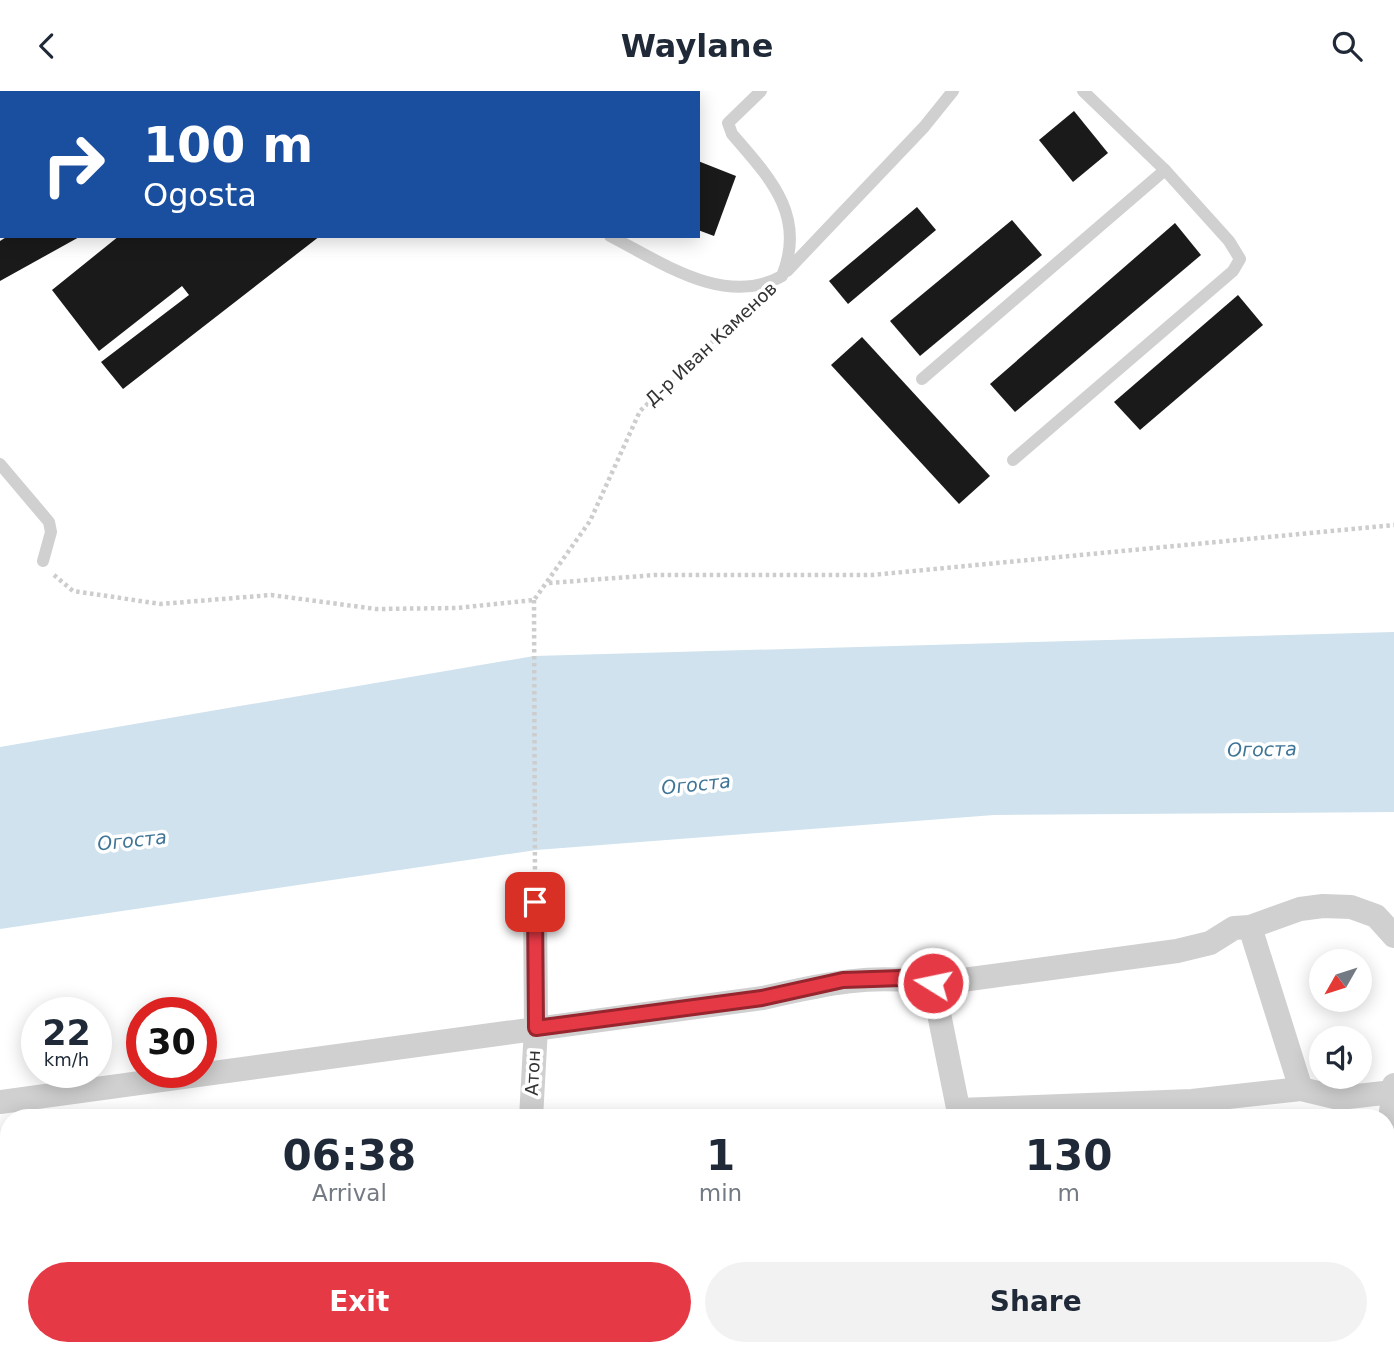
<!DOCTYPE html>
<html lang="en">
<head>
<meta charset="utf-8">
<style>
  :root { --surface:#fff; --page:#f2f2f3; --text:#1f2937; --muted:#747a83; --accent:#e63946 }
  body { margin:0; font-family:"DejaVu Sans",sans-serif; background:var(--page); color:var(--text); height:100vh; display:flex; flex-direction:column; font-size:26px; white-space:nowrap }
  * { box-sizing:border-box; margin:0 }
  p { font-size:23px; color:var(--muted) }
  .icon { flex:none; width:38px; height:38px; fill:none; stroke:currentColor; stroke-width:2; stroke-linecap:round; stroke-linejoin:round }
  .map { position:relative; flex:1; overflow:hidden }
  .side { position:absolute; left:0px; top:1018px; width:1395px; height:247px; display:flex; flex-direction:column; background:var(--surface); border-radius:28px 28px 0 0; box-shadow:0 4px 18px #0003 }
  .side>* { flex:none }
  .guide { position:absolute; left:0px; top:0px; width:700px; height:147px; box-shadow:0 4px 18px #0003; background:#1a4fa0; color:#fff; overflow:hidden }
  .needle { width:46px; rotate:231deg }
  .tools { position:absolute; left:1309px; top:858px; display:grid; gap:14px }
  .tools a { display:grid; place-items:center; width:63px; height:63px; border-radius:50%; background:var(--surface); box-shadow:0 4px 18px #0003; font-size:35px }
  .speed { position:absolute; left:21px; top:906px; display:flex; gap:14px; font-size:35px; font-weight:700; text-align:center }
  .speed>* { display:grid; place-content:center; width:91px; height:91px; border-radius:50%; background:var(--surface); box-shadow:0 4px 18px #0003; line-height:1 }
  .speed small { font-size:18px; font-weight:400 }
  .speed .limit { border:10px solid #d22; background:#fff; color:#111 }
  .pin { position:absolute; display:grid; place-items:center; width:60px; height:60px; color:#fff; margin:-30px; border-radius:14px; box-shadow:0 4px 10px #0006 }
  .me { position:absolute; width:77px; margin:-38px; rotate:280deg; stroke-linejoin:round; filter:drop-shadow(0 0 5px #0008) }
  .turn { display:flex; align-items:center; gap:24px; height:147px; padding:0 28px; font-size:32px }
  .turn .icon { width:91px; height:91px; stroke-width:2.5 }
  .turn b { display:block; font-size:49px; line-height:60px }
  .eta { display:flex; justify-content:space-evenly; align-items:center; height:119px; text-align:center }
  .eta b { font-size:42px; font-weight:600; line-height:49px }
  .primary-button { display:flex; gap:14px; margin-top:auto; padding:14px 28px }
  .primary-button a { flex:1; height:80px; border-radius:42px; background:var(--accent); color:#fff; font-size:28px; font-weight:600; line-height:80px; text-align:center }
  .primary-button a+a { background:var(--page); color:var(--text) }
  header { display:flex; justify-content:space-between; align-items:center; height:91px; padding:0 28px; background:var(--surface); font-size:32px; font-weight:600 }
  .map>svg:first-child { display:block }
  .water { fill:#cfe2ee }
  .building { fill:#1a1a1a }
  .lines { fill:none; stroke-linecap:round; stroke-linejoin:round }
  .path { stroke:#cdcdcd; stroke-width:4.5; stroke-dasharray:3.5 3.5; stroke-linecap:butt }
  .service { stroke:#d0d0d0; stroke-width:12 }
  .minor { stroke:#d0d0d0; stroke-width:24 }
  .route-casing { stroke:#96252e; stroke-width:18 }
  .route { stroke:#e63946; stroke-width:12 }
  .labels { text-anchor:middle; stroke-width:7; stroke-linejoin:round; paint-order:stroke }
  .street-label { font-size:18px; fill:#333; stroke:#fff }
  .water-label { font-size:19px; font-style:italic; fill:#3f7597; stroke:#fff }
</style>
</head>
<body>
<header><svg class="icon" aria-label="back" viewBox="0 0 24 24"><path d="M15 5l-7 7 7 7"/></svg>Waylane<svg class="icon" aria-label="search" viewBox="0 0 24 24"><circle cx="10" cy="10" r="6"/><path d="M15 15l6 6"/></svg></header>
<div class="map">
<svg width="1394" height="1265" viewBox="0 0 1394 1265">
  <rect width="100%" height="100%" fill="#fff"/>
  <polygon class="water" points="1394,541 1394,721 994,724 536,759 0,838 0,656 534,565"/>
  <g class="building">
    <polygon points="1074,20 1108,62 1073,91 1039,49"/>
    <polygon points="698,70 736,85 714,145 698,139"/>
    <polygon points="917,116 936,139 848,213 829,190"/>
    <polygon points="1012,129 1042,164 920,265 890,230"/>
    <polygon points="1175,132 1201,164 1015,321 990,293"/>
    <polygon points="8,145 81,145 0,190 0,150"/>
    <polygon points="119,145 320,145 123,298 101,271 189,204 182,195 99,260 52,199"/>
    <polygon points="1238,204 1263,234 1140,339 1114,311"/>
    <polygon points="862,246 990,385 959,413 831,274"/>
  </g>
  <g class="lines">
    <g class="path">
      <polyline points="54,484 73,500 161,513 271,504 376,518 457,517 534,509 590,430 640,320 753,212"/>
      <polyline points="549,492 655,484 872,484 1394,434"/>
      <polyline points="534,509 535,788"/>
    </g>
    <g class="service">
      <path d="M610,145C661,171 725,217 782,185C807,124 769,86 732,43L728,32L761,0"/>
      <polyline points="787,180 924,36 953,0"/>
      <polyline points="922,288 1165,79"/>
      <polyline points="1013,369 1233,180 1240,168 1229,150 1165,79 1083,0"/>
      <polyline points="0,373 49,431 51,441 43,470"/>
    </g>
    <g class="minor">
      <polyline points="1250,836 1301,998"/>
      <polyline points="933,893 960,1027"/>
      <path d="M0,1011L763,907C820,894 874,881 933,893L1177,860L1210,852L1234,837L1250,836L1300,818L1323,815L1351,816L1376,825L1394,845"/>
      <polyline points="959,1019 1192,1010 1301,998 1339,1007 1393,1001"/>
      <polyline points="531,1027 536,937 535,811"/>
      <polyline points="1386,1066 1394,994"/>
      <polyline points="0,1226 9,1228"/>
      <polyline points="142,1256 182,1265"/>
      <polyline points="525,1256 525,1265"/>
      <polyline points="998,1256 1000,1265"/>
      <polyline points="1345,1256 1345,1265"/>
    </g>
  </g>
  <g class="lines">
    <defs>
      <polyline id="route" points="535,811 536,937 762,907 843,889 902,887 933,892"/>
    </defs>
    <use href="#route" class="route-casing"/>
    <use href="#route" class="route"/>
  </g>
  <g class="labels">
    <g class="street-label">
      <text transform="translate(711 253) rotate(-43)" y="6">Д-р Иван Каменов</text>
      <text transform="translate(533 982) rotate(-87)" y="6">Атон</text>
    </g>
    <g class="water-label">
      <text transform="translate(1262 658) rotate(-1)" y="7">Огоста</text>
      <text transform="translate(696 693) rotate(-6)" y="7">Огоста</text>
      <text transform="translate(132 749) rotate(-6)" y="7">Огоста</text>
    </g>
  </g>
</svg>
<div class="tools">
<a><svg class="needle" viewBox="-14 -14 28 28"><path d="M0-13l5 13h-10z" fill="#e53935"/><path d="M0 13l5-13h-10z" fill="#747a83"/></svg></a>
<a><svg class="icon" aria-label="sound" viewBox="0 0 24 24"><path d="M4 9h4l5-4v14l-5-4H4zM17 9q2 3 0 6"/></svg></a>
</div>
<div class="speed"><div>22<small>km/h</small></div><div class="limit">30</div></div>
<div class="pin" style="left:535px;top:811px;background:#d93025"><svg class="icon" aria-label="arrive" viewBox="0 0 24 24"><path d="M6 21V4h12l-3 4 3 4H6"/></svg></div>
<svg class="me" style="left:933px;top:892px" viewBox="-20 -20 40 40"><circle r="17" fill="#e63946" stroke="#fff" stroke-width="3"/><path d="M0-11L8 9 0 5-8 9z" fill="#fff"/></svg>
<div class="guide">
<div class="turn"><svg class="icon" aria-label="right" viewBox="0 0 24 24"><path d="M7 20v-9h11M14 6l5 5-5 5"/></svg><div><b>100 m</b>Ogosta</div></div>
</div>
<section class="side">
<div class="eta">
<div><b>06:38</b><p>Arrival</p></div>
<div><b>1</b><p>min</p></div>
<div><b>130</b><p>m</p></div>
</div>
<div class="primary-button"><a>Exit</a><a>Share</a></div>
</section>
</div>
</body>
</html>
